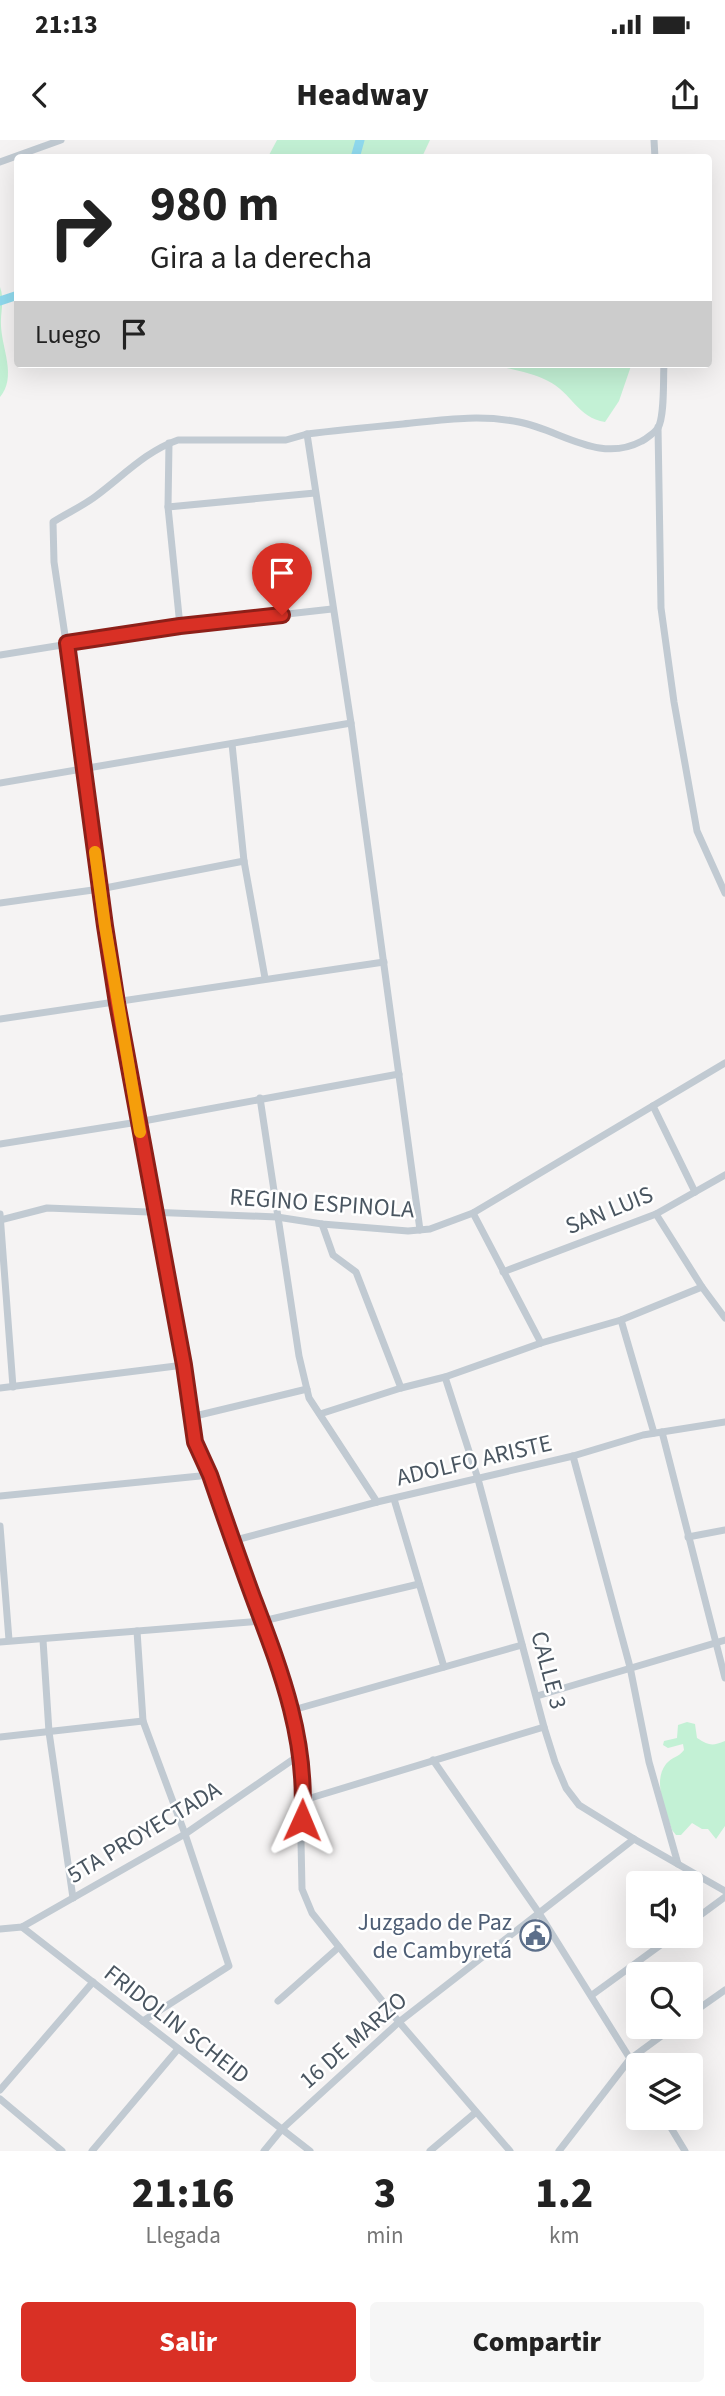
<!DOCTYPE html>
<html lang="es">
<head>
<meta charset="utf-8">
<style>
  :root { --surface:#fff; --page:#f6f6f6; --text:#222; --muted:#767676; --accent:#d93025 }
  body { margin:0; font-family:"Source Sans 3",sans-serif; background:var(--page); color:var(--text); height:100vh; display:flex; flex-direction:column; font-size:26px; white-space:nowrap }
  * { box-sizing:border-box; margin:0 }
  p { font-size:23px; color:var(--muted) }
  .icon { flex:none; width:38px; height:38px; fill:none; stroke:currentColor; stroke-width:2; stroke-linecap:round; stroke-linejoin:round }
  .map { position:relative; height:2011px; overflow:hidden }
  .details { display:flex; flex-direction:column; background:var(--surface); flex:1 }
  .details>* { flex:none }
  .guide { position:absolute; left:14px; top:14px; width:698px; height:214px; border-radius:7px; box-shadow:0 7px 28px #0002; background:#fff; color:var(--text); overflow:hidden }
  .tools { position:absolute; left:626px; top:1731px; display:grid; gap:14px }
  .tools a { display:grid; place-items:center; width:77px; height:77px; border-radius:7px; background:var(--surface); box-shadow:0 7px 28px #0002; font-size:35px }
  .pin { position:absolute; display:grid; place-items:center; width:60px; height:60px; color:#fff; margin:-72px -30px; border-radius:50% 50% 50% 0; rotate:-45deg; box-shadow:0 0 7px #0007 }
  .pin .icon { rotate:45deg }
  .me { position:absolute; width:77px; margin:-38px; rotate:1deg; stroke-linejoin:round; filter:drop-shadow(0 0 5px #0008) }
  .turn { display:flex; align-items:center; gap:24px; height:147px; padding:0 21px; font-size:32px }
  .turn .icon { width:91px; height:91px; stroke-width:2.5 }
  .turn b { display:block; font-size:49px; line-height:60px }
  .then { display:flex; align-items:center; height:66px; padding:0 21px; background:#0003; gap:14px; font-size:26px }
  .eta { display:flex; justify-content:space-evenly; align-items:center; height:119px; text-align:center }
  .eta b { font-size:42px; font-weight:800; line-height:49px }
  .cta { display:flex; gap:14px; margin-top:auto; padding:14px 21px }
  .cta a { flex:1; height:80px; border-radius:7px; background:var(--accent); color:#fff; font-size:28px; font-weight:800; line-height:80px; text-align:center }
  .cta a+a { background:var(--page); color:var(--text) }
  .status { display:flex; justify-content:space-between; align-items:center; height:49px; padding:0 35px; background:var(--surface); direction:ltr }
  .status svg { height:19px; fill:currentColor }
  header { display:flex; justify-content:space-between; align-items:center; height:91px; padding:0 21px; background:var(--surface); font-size:32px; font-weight:800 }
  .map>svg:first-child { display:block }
  .green { fill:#c3f1d5 }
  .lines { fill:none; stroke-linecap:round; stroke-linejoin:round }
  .canal { stroke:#90daee; stroke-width:9 }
  .minor { stroke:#c1cad2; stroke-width:7 }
  .route-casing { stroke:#8d1f18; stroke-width:18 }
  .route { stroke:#d93025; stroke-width:12 }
  .slow { stroke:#f59e0b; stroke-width:12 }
  .labels { text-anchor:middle; stroke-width:5; stroke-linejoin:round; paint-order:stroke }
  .street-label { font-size:24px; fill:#4a5661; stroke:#fff }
  .service-label { font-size:24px; fill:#4e5e75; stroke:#fff; text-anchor:end }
</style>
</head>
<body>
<div class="status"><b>21:13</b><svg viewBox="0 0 49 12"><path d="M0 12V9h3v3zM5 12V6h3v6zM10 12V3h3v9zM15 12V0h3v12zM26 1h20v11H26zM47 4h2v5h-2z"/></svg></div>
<header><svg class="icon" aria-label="back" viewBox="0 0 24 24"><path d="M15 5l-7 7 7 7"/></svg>Headway<svg class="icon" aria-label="share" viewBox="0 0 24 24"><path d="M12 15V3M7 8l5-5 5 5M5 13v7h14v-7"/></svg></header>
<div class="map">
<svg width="725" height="2011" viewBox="0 0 725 2011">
  <rect width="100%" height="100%" fill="#f5f3f3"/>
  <g class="green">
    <polygon points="277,0 430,0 422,17 268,17"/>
    <path d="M0,147C5,161 0,172 1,186C2,209 17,237 0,257Z"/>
    <path d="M490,224H631V226L619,261L605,282C578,278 571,252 548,241C531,232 509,229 490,224Z"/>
    <path d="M687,1582L695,1584L697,1598C710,1606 712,1606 725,1601V1686L716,1699L708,1689H702L692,1683L681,1695H676L672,1690C666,1670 652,1642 666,1624C672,1617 679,1617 684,1610L683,1604L668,1608L663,1605L664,1601L677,1598L678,1585Z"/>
  </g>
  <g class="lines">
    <g class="canal">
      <polyline points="355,18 360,0"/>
      <polyline points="0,161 18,155"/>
    </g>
    <g class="minor">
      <polyline points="654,0 655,18"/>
      <polyline points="0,22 61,0"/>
      <polyline points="658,287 661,468 674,562 697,691 725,753"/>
      <polyline points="307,294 351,583 420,1090"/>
      <polyline points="169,303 168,367 180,486"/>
      <polyline points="168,367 315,353"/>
      <polyline points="0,515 180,486 332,469"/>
      <polyline points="232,604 244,721 265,838"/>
      <polyline points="0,643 351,583"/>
      <polyline points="0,763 100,749 244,721"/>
      <polyline points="0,879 384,822"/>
      <polyline points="260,958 299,1216 309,1258 377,1362"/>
      <polyline points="653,966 695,1052"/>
      <polyline points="0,1004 138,982 399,934"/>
      <polyline points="473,1073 541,1203"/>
      <polyline points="0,1074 13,1247"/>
      <polyline points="656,1074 702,1147 725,1178"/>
      <polyline points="0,1080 47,1068 277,1077 322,1084 408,1091 430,1089 473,1073 725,923"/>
      <polyline points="322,1084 333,1115 356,1132 401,1248"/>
      <polyline points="503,1132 656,1074 725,1035"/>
      <polyline points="621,1180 654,1293"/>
      <polyline points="445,1237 478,1339 544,1587 555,1622 566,1648 579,1665 634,1699 725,1751"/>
      <polyline points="0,1248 184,1225"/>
      <polyline points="320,1274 401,1248 445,1237 541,1203 621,1180 702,1147"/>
      <polyline points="191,1277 307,1249"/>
      <polyline points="662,1292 725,1538"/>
      <polyline points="573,1316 630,1527 649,1622 678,1724"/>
      <polyline points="0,1356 210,1335"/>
      <polyline points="394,1359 444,1527"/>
      <polyline points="0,1386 9,1500"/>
      <polyline points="688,1397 725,1390"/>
      <polyline points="232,1401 377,1362 573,1316 643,1295 725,1282"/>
      <polyline points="137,1491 143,1581 185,1694 229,1826 143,1881"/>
      <polyline points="43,1500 49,1592 73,1758"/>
      <polyline points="0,1502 263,1481 419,1444"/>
      <polyline points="537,1556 725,1500"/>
      <polyline points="293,1570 522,1505"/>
      <polyline points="0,1597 143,1581"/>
      <polyline points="433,1620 539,1773 639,1933"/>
      <polyline points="304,1660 544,1587"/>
      <polyline points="691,1782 725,1757"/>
      <polyline points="22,1787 310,2011"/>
      <polyline points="0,1789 22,1787 185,1694 301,1614"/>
      <polyline points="592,1855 673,1796"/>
      <polyline points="278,1861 339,1807"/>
      <polyline points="691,1874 725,1850"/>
      <polyline points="0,1950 93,1842"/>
      <polyline points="0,1959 62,2011"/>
      <polyline points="665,1978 685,2011"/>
      <polyline points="92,2011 178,1909"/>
      <polyline points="264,2011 282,1989 399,1882 634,1699"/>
      <polyline points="430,2011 475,1973"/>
      <path d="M510,2011L399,1882L312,1773L302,1749L301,1701L304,1660L301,1614L293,1570L210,1335L195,1302L184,1225L154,1072L105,787L85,629L54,422L53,382C67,373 83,366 96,356C123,336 146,311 178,300H286L307,294C339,290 371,287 403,284C442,280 479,274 519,282C561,290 599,324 642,301C646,299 655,292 658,288C665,276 663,238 664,224"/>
      <polyline points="559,2011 630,1919 675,1886"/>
    </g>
  </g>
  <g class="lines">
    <defs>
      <path id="route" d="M282,475L180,486L67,503L105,786L117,863L184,1225L195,1302L210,1335C224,1376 238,1416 253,1457C281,1531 308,1600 302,1680"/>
    </defs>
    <use href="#route" class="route-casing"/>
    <use href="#route" class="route"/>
    <polyline class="slow" points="95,712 105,786 140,992"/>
  </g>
  <defs>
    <symbol id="civic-ring" viewBox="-11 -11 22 22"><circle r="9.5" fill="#fff" stroke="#5c6f8a" stroke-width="1.5"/><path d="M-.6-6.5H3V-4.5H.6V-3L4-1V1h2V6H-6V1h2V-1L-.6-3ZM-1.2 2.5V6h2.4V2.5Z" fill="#5c6f8a"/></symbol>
  </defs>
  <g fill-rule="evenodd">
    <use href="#civic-ring" x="518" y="1778" width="35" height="35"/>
  </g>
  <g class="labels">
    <g class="street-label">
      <text transform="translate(322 1063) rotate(4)" y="8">REGINO ESPINOLA</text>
      <text transform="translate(609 1070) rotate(-22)" y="8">SAN LUIS</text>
      <text transform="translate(474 1320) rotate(-13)" y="8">ADOLFO ARISTE</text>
      <text transform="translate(549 1530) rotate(75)" y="8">CALLE 3</text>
      <text transform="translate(144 1692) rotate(-31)" y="8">5TA PROYECTADA</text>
      <text transform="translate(177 1884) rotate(38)" y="8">FRIDOLIN SCHEID</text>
      <text transform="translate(353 1900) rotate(-41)" y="8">16 DE MARZO</text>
    </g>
    <g class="service-label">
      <text x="512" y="1790">Juzgado de Paz<tspan x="512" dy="28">de Cambyretá</tspan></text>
    </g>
  </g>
</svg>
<div class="tools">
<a><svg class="icon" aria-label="sound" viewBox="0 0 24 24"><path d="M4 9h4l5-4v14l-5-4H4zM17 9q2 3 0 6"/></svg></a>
<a><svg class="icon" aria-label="search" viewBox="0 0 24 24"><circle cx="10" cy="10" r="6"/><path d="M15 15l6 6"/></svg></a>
<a><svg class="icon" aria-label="layers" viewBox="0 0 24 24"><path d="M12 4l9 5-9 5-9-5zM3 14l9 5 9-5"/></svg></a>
</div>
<div class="pin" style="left:282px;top:475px;background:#d93025"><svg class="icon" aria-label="arrive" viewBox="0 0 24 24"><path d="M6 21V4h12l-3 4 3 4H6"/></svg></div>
<svg class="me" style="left:302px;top:1680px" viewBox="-20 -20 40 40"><path d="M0-17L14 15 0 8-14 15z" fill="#d93025" stroke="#fff" stroke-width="4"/></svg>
<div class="guide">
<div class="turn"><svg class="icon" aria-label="right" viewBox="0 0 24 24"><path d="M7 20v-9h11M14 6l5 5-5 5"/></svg><div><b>980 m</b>Gira a la derecha</div></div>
<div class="then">Luego<svg class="icon" aria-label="arrive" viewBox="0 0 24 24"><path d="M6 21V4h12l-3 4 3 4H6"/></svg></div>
</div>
</div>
<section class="details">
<div class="eta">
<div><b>21:16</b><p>Llegada</p></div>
<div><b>3</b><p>min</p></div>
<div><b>1.2</b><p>km</p></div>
</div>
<div class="cta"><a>Salir</a><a>Compartir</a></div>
</section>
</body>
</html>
